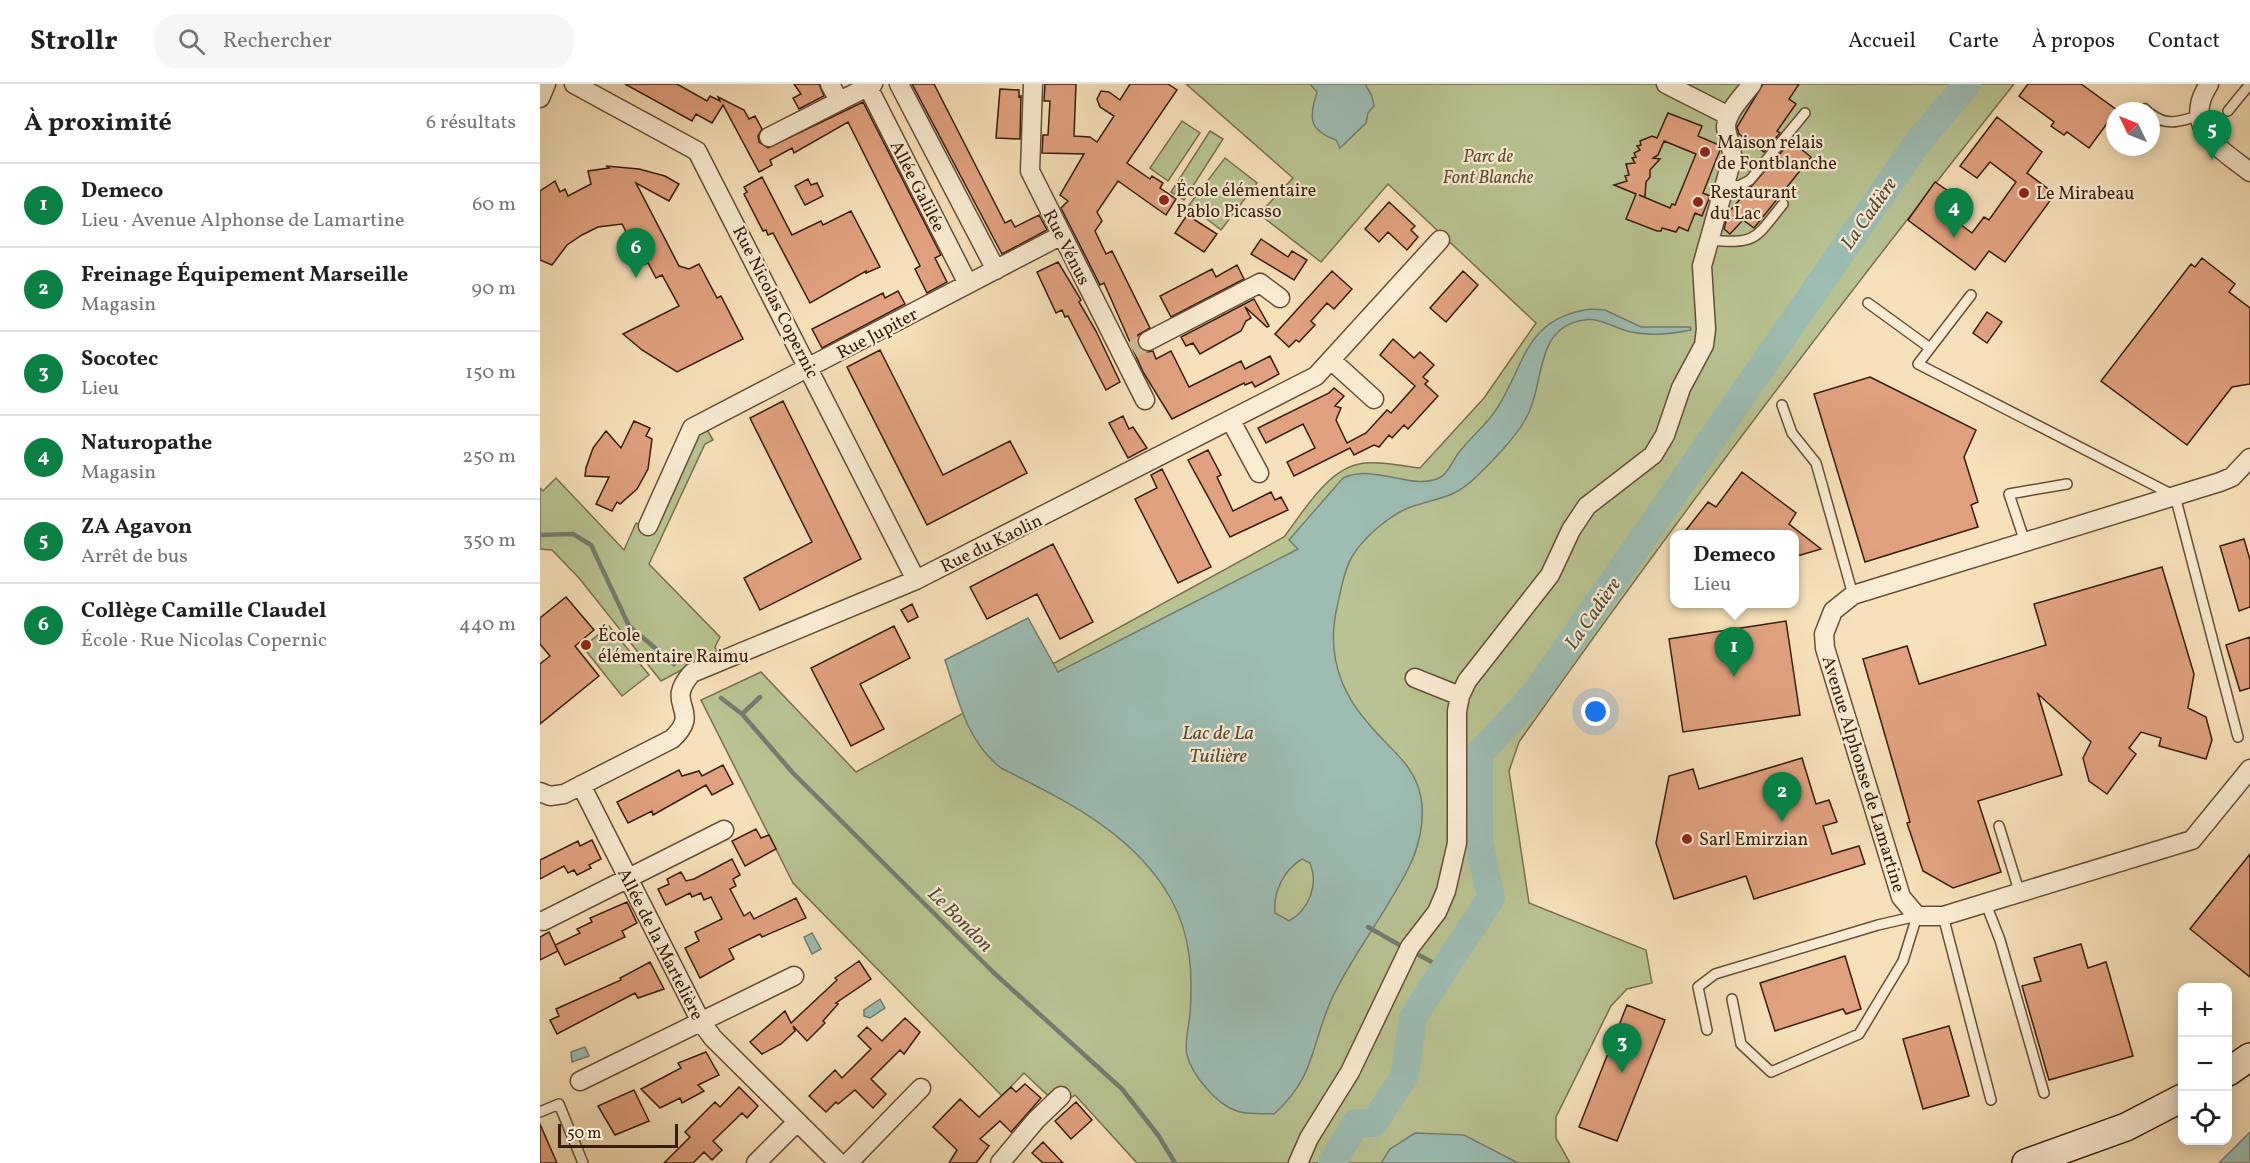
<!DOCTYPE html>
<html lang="fr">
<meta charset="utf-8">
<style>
body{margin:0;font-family:Vollkorn,serif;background:#f6f6f6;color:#202124}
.controls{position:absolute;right:18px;bottom:18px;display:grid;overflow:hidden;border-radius:12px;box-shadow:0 3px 15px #0003}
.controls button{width:54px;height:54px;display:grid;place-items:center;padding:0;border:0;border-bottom:2px solid #e0e0e0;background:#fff;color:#202124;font:30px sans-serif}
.compass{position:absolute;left:1566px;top:18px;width:54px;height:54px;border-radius:50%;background:#fff;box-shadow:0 3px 15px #0003;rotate:313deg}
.scale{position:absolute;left:18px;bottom:15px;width:120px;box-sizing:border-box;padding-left:6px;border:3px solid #371d09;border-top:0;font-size:16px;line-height:21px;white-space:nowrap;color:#371d09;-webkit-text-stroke:4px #faecd2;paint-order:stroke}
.you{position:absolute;left:1056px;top:628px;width:21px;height:21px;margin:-15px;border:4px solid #fff;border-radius:50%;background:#1a73e8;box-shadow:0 0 0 9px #1a73e833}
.badge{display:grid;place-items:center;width:39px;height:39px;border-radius:50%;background:#0b8043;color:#fff;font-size:20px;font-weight:700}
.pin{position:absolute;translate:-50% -50px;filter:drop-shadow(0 2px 3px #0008)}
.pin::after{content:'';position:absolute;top:32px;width:21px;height:18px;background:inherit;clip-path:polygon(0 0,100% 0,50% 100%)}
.popup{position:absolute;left:1130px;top:446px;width:129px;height:78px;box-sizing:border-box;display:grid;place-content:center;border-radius:12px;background:#fff;filter:drop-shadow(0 2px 4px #0005);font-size:20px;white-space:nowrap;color:#757577}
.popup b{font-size:22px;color:#202124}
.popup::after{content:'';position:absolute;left:50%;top:100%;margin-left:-12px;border:12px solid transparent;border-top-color:#fff}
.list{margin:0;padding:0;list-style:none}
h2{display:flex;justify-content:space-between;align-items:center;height:78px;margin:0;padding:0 24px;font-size:26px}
h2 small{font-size:20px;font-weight:400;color:#757577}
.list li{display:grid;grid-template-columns:39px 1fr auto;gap:18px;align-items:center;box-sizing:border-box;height:84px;padding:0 24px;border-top:2px solid #e0e0e0}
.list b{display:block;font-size:22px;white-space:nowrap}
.list p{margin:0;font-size:20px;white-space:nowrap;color:#757577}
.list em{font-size:20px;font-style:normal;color:#757577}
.icon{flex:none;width:33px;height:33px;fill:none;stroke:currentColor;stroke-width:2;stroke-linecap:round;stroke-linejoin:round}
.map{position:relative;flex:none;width:1710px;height:1079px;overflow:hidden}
header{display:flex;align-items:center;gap:36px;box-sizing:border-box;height:84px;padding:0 30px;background:#fff;border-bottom:2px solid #e0e0e0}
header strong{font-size:28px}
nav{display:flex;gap:33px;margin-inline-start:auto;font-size:21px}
.search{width:420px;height:54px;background:#f6f6f6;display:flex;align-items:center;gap:15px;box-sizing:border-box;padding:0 21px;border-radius:24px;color:#757577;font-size:22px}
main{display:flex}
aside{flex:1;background:#fff}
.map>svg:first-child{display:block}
.green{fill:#b9c392;stroke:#78704e;stroke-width:1.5}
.water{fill:#9dbdb3;stroke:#747d6f;stroke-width:1.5;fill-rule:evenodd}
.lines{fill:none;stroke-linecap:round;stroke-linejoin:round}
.stream{stroke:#747d6f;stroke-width:4.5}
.river{stroke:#9dbdb3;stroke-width:28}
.building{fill:#e1a180;stroke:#371d09;stroke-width:1.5;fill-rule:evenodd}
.street-tunnel{stroke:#d1ba97;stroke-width:18;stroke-dasharray:18 9;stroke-linecap:butt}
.lane-casing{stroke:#674e35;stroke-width:12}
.street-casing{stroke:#674e35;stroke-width:21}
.secondary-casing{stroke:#371d09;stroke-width:30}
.lane{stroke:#faecd2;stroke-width:9}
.street{stroke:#faecd2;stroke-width:18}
.secondary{stroke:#faecd2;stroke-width:27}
.poi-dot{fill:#8f2418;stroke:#faecd2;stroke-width:2}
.labels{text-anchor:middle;stroke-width:4.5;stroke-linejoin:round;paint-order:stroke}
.poi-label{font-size:18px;fill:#371d09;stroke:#faecd2;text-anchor:start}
.park-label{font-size:18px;font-style:italic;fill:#5e4f32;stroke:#faecd2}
.street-label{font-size:18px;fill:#371d09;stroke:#faecd2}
.water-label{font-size:20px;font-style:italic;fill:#564d3c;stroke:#faecd2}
</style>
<header>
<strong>Strollr</strong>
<div class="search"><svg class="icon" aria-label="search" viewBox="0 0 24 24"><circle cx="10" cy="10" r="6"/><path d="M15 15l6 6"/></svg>Rechercher</div>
<nav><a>Accueil</a><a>Carte</a><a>À propos</a><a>Contact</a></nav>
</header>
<main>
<aside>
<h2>À proximité<small>6 résultats</small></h2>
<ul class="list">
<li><span class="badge">1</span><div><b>Demeco</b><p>Lieu · Avenue Alphonse de Lamartine</p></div><em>60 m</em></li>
<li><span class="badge">2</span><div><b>Freinage Équipement Marseille</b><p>Magasin</p></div><em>90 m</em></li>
<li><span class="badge">3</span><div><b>Socotec</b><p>Lieu</p></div><em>150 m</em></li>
<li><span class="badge">4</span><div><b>Naturopathe</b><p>Magasin</p></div><em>250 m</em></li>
<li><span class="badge">5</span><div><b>ZA Agavon</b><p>Arrêt de bus</p></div><em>350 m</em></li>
<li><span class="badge">6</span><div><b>Collège Camille Claudel</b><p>École · Rue Nicolas Copernic</p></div><em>440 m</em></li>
</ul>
</aside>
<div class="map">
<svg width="1710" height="1079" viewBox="0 0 1710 1079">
<rect width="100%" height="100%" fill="#f7e1ba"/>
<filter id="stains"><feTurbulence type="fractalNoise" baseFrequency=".00333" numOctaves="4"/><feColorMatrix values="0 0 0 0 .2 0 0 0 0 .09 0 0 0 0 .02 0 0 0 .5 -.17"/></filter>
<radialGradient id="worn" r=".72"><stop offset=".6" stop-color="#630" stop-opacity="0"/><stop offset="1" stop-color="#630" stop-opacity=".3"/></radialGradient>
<!-- green -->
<path class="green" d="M646,0H1474C1303,215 1137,434 979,658L969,687L989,819L1106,866L1112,899L1087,905L1071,922L1016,1033V1054L1030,1079H597L535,1011L519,1022L484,989L462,1012L253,799L161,616L221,588L316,688L744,453C764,427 789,382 825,379C843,377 862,382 880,384L944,314L996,239L848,100L781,178L719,130L753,94Z
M642,37L660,49L628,97L610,84Z
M670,47L683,55L644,116L631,108Z
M685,74L717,99L681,146L649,121Z
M166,344L173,356L165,360L109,480L180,553L175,563L177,567L121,597L39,494L12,466L0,465V404L3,407L16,394L84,466L96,439L114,448L157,349Z
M69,542L109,591L82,612L43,563Z"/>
<!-- water -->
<path class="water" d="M770,0H825L832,12L834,22L828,29L826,39L800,64L796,56C768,46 769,33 777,8Z
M1051,225L1065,226L1101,243H1150L1151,246C1132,250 1111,252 1091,248C1076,245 1060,233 1044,236C993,243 1006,301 985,336C975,354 950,380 935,394C915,413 902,413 877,421C854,427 826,451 813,471C804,486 801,506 797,523C787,567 798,605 828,639C847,663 876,681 881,714C885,736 879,763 869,783C847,827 816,866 794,910C771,957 777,992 734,1030C722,1029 708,1031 697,1027C677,1021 652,991 647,971C644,960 649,942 650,930C653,891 651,851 631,815C594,749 526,717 461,684C427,658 418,615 405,576L488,534L518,588L758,465L749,456L803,394C836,379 874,408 901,393C909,388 914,374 920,367C931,353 946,341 956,326C986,280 984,234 1051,225ZM762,775L770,779C779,800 769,826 749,837L735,829C733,807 744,786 762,775Z
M272,849L281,865L272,870L264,853Z
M340,915L345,924L330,934L324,932V926Z
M45,963L49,972L32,978L31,968Z
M1710,1048V1079H1679Z
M875,1049L924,1051L978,1079H841L850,1065Z"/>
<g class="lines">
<!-- stream -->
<path class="stream" d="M0,451L33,450L51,461L89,542L134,580
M181,614L202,630L253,689L453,888L582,1005L618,1051L635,1079
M202,630L220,613
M828,843L863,863
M877,870L905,885"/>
<!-- river -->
<path class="river" d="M792,1079L816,1039H834L865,991L873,933L951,814L939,757V670L995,610L1378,58L1427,0"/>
</g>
<!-- building -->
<path class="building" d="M85,0H137L167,17L170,12L180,17L178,13L204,26L209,35L215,32L222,45L218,52L219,58L228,64L323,18L401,171L395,174L407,198L387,209L375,185L380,182L308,38L254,69L252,64L230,76L232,81L219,88L183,21L172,39L156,30L152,37Z
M254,0H279L284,12L259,25L253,14L261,10Z
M372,0H394L465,139L471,136L475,143L499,131L507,146L462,170Z
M505,0H536L534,52L550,53L557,58L574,32L560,23L557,15L561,7L569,8L580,16L590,0H628L637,6L587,79L610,95L612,92L623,99L620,104L636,115L626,131L578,97L557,128L562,137L555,147L566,170L572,167L610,244L598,251V263L607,268L613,267L616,275L631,267L649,303L701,277L705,285L730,272L739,290L715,303L712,298L705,301L704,299L632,335L603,288L564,199L560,201L521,124L528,117L520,111L544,70L502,69L503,51H508L510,17H504Z
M1223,0H1259L1249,15L1256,20L1237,47L1240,49L1224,68L1199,50L1197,43Z
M1488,0H1541L1577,26L1549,64L1527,48L1524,51L1511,42L1514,38L1479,12Z
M460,5L479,6V13L481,12L480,55L456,54Z
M1128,29L1162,42L1158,52L1179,61L1180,66L1163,109L1170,112L1162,132L1155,129L1148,147L1139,143L1136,148L1122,144L1121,147H1117L1086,135L1096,110L1074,101L1087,97L1085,92L1089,91L1086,80L1095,79L1092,74L1096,73L1094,69L1100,66L1097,62L1101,61L1100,57L1112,52L1117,54ZM1124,57L1156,70L1135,121L1132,120L1130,124L1099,111L1105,113L1106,98L1110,93V86L1120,75L1113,74L1118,71Z
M1457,33L1502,68L1487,89L1515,110L1465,178L1449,167L1435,186L1368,136L1395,98L1420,115L1408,131L1432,149L1444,133L1449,136L1476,98L1450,78L1437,94L1420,82Z
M1251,57L1271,73L1214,144L1203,136L1190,150L1184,145L1188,129Z
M66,82L99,85L125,92L139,100L129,117L96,99L139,182L149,185L159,180L177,214L181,212L203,255L137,288L102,266L83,250L139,222L122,191L116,194L108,179L103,181L82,140L58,143L42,151L27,161L12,181L0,176V107L15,97L20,108L25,105L28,112L51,100L48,87L69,84Z
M222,93L252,151L281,137L283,141L311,127L340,183L326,189V187L270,219L233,149L228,151L226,146L223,147L204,110L207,108L204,103Z
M268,95L271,101L277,99L283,112L265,121L255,102Z
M849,118L875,142L871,146L878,153L867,166L848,148L839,158L825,145Z
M647,131L677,150L664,168L635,149Z
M721,155L748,173L752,167L767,176L754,196L711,170Z
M1662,174L1695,200L1689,208L1710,224V300L1692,303L1647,361L1561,297L1651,180L1655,183Z
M518,178L541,216L539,218L556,247L580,298L566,306L528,232L525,233L522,226L516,229L497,188Z
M697,181L704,195L631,233L620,212L672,185L676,193Z
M792,187L812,205L794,225L787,219L771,237L775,241L759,258L756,256L749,263L735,250Z
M923,187L938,201L906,238L890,224Z
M358,207L365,220L282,264L272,245L343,209L345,214Z
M714,215L729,242L727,243L705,223L711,234L706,237L701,247L660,270L653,259L646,262L641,253Z
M1447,228L1462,238L1447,259L1433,249Z
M853,255L874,274L880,268L894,281L883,293L888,297L885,300L898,312L868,345L864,341L852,354L849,351L839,363L834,361L814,371L810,364L754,392L747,378L775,364L763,340L726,359L718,344L789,309L794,304L804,312L795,322L801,324L796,336L807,359L826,349L847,326L851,329L875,302L840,271Z
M340,266L403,391L470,357L487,389L387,441L307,283Z
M1330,293L1436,346L1424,373L1438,418L1431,421L1438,443L1325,478L1274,310Z
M243,317L321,475L220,526L204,494L272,458L210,334Z
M583,332L589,345L593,343L607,364L588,374L569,339Z
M94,337L110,344L106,352L112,355L108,385L97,405L80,420L77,418L72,427L56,420L69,393L45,392L46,384L53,364L66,347L81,364Z
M668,366L681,391L677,393L693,427L731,408L735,416L741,413L748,426L690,453L648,376Z
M622,385L671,483L638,499L595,415L617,404L611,391Z
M1202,388L1256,429L1249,440L1281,465L1254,473V450H1143L1168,418L1176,423Z
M1704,455L1710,476V523L1699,527L1680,462Z
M513,460L553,538L520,555L497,510L447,535L430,503Z
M1622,483L1654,590L1648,624L1666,633L1672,656L1666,675L1619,662L1621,654L1601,648L1589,664L1596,670L1567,710L1549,697L1543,674L1551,658L1498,610L1522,691L1438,717L1461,788L1413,804L1383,787L1367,739L1370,738L1323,575L1367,562L1379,600L1506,561L1494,520Z
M26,513L54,546L35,562L59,592L0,640V580L10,572L0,560V534Z
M372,520L378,533L368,538L361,526Z
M1246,537L1260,631L1143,648L1129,555Z
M354,542L370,574L320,600L344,645L311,662L271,584Z
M1710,553V604L1700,607L1686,561Z
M1262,674L1276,720L1289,716L1297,738L1283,742L1292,770L1319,762L1325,780L1214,815L1206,792L1134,815L1116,759L1129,692L1153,685L1159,705Z
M183,681L193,700L172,711L166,701L113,731L112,727L88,739L77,718L139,686L142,692L159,687L162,692Z
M216,745L221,754L229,751L236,765L205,782L192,757Z
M52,756L61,775L49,781L51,784L37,791L34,786L28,789L24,782L0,795V776L38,757L40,762Z
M1710,770V893L1650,845Z
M192,775L200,791L193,795L196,802L190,805L204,832L210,828L214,835L256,814L266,834L222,853L220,850L189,865L194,875L160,894L145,864L159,857L155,848L182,835L171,813L164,816L161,809L152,813L150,809L126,821L118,805L129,800L127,795L141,788L146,797L154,795Z
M87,818L97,839L82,847L85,853L25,881L15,861L40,849L37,845L52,838L50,834Z
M9,848L18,867L0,876V853Z
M1541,860L1548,884L1566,878L1593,972L1509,996L1482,902L1501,897L1494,874Z
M1305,872L1321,925L1306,930L1303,925L1235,947L1220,899Z
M319,877L331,895L296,919L298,920L283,937L285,939L267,957L253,942L255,947L241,960L222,970L210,958L245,927L251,939L297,896L295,894Z
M110,878L124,905L98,914L95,909L17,950L10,936L19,932L16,925L81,896L80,894Z
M1087,921L1125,936L1077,1057L1039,1043Z
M365,934L380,948L364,970L360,966L331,995L346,1010L333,1024L315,1006L298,1020L296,1018L286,1028L269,1012L295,986L302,994L331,965L318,952L327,943L342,957Z
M1409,942L1429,1012L1383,1025L1363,955Z
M166,968L179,991L158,1001L164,1007L142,1019L140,1014L120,1024L101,1005L141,984L138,979Z
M485,1000L501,1014L471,1048L460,1037L440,1055L449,1062L436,1079H409L417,1066L393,1043L420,1015L439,1033L471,1003L476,1008Z
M199,1003L218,1022L207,1034L202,1029L173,1057L182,1066L172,1076L164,1068L153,1079H124L150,1053L145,1048L175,1018L180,1023Z
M94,1006L109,1037L75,1051L58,1022Z
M536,1018L552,1036L531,1055L515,1037Z
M0,1040L17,1079H0Z
M503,1058L523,1079H503L492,1069Z"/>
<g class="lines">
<!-- street-tunnel -->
<path class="street-tunnel" d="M593,266L608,257"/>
<!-- lane casing -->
<g class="lane-casing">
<path id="lane" d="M1602,27L1605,25L1607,27
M1688,27L1710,0
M1611,30C1627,43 1640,37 1658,32
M1185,100L1199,102L1210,96L1265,29
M1169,156C1217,160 1214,156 1243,120
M1431,211L1378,280L1635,412L1698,653
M1328,219L1390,264
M1242,321L1252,349L1276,379L1313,511
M1485,458L1469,410L1527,400
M1459,742L1480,810
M1446,820L1460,856L1504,1009
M1403,832L1451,1016
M1192,915L1201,960L1231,988L1319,950L1363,877L1377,832
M1167,946L1158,903L1175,890L1338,841L1377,832
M0,1028L19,1020L43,1079"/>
</g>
<!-- street casing -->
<g class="street-casing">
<path id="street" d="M34,0L157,67L376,496
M290,0L299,17
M359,0L456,186
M493,0L490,87L605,316
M1126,0L1189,32
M1669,0C1641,43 1679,64 1710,88
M328,3L428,200
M0,14L6,0
M229,53L333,0
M608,257L720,199L740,214
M791,276L834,315
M691,337L719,389
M1710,374L1692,393L1680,398L1313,511L1293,527L1284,550L1285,564L1361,813L1377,832H1403L1652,756L1710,685
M108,442L152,344L520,152
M875,594L920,612
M41,701L161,938L173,954L299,1079
M0,708L10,712L24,710L132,655C164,625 122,622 152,589L376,496L776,292L900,156
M3,837L184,746
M40,997L254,892
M216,1079L257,1038
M308,1079L381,1004
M460,1079L496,1036L521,1012
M758,1079L769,1054L810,988L870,863L897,828L906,807L917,759V627L920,612L927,597L1010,491L1031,446L1047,422L1113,371L1125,351L1141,304L1164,261L1166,245L1162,182L1192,75C1193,62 1186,53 1186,42C1187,27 1204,11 1212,0"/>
</g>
<!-- secondary casing -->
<g class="secondary-casing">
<path id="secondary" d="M1688,988L1710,973
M1486,1079L1586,1043L1642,1014"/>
</g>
<!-- lane -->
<use href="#lane" class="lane"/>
<!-- street -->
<use href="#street" class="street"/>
<!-- secondary -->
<use href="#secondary" class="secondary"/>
</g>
<!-- markers -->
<g class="poi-dot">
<circle cx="1165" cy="68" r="6"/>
<circle cx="1484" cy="109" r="6"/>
<circle cx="624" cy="116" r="6"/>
<circle cx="1158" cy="118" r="6"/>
<circle cx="46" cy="561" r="6"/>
<circle cx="1147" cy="755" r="6"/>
</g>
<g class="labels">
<!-- poi labels -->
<g class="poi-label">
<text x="1177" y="64">Maison relais<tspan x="1177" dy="21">de Fontblanche</tspan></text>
<text x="636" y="112">École élémentaire<tspan x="636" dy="21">Pablo Picasso</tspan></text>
<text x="1170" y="114">Restaurant<tspan x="1170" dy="21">du Lac</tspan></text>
<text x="1496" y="115">Le Mirabeau</text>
<text x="58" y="557">École<tspan x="58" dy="21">élémentaire Raimu</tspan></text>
<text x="1159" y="761">Sarl Emirzian</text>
</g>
<!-- park labels -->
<g class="park-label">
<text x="948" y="78">Parc de<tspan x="948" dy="21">Font Blanche</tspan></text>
</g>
<!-- street labels -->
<g class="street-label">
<text transform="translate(378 102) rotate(63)" y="6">Allée Galilée</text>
<text transform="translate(527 163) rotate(63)" y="6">Rue Vénus</text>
<text transform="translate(236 218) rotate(63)" y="6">Rue Nicolas Copernic</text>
<text transform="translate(337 249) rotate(-28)" y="6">Rue Jupiter</text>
<text transform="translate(451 459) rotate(-26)" y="6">Rue du Kaolin</text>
<text transform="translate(1324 690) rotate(73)" y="6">Avenue Alphonse de Lamartine</text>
<text transform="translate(121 860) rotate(63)" y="6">Allée de la Martelière</text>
</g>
<!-- water labels -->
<g class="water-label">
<text transform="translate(1328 129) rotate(-55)" y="7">La Cadière</text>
<text transform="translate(1052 529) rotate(-55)" y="7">La Cadière</text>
<text x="678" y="655">Lac de La<tspan x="678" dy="23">Tuilière</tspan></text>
<text transform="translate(421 835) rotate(45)" y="7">Le Bondon</text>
</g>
</g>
<rect width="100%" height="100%" filter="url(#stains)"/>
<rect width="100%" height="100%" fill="url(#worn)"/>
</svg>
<div class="controls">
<button>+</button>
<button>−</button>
<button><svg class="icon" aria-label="locate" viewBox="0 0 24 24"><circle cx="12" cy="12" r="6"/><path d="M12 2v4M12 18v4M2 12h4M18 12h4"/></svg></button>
</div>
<svg class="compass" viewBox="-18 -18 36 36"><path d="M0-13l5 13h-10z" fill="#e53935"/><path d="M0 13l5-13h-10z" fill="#757577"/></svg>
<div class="scale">50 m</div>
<div class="you"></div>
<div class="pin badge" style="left:1194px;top:593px">1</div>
<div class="popup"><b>Demeco</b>Lieu</div>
<div class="pin badge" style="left:1242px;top:738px">2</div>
<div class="pin badge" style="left:1082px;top:989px">3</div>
<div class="pin badge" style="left:1414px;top:154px">4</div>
<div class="pin badge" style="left:1672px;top:76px">5</div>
<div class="pin badge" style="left:96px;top:194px">6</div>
</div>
</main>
